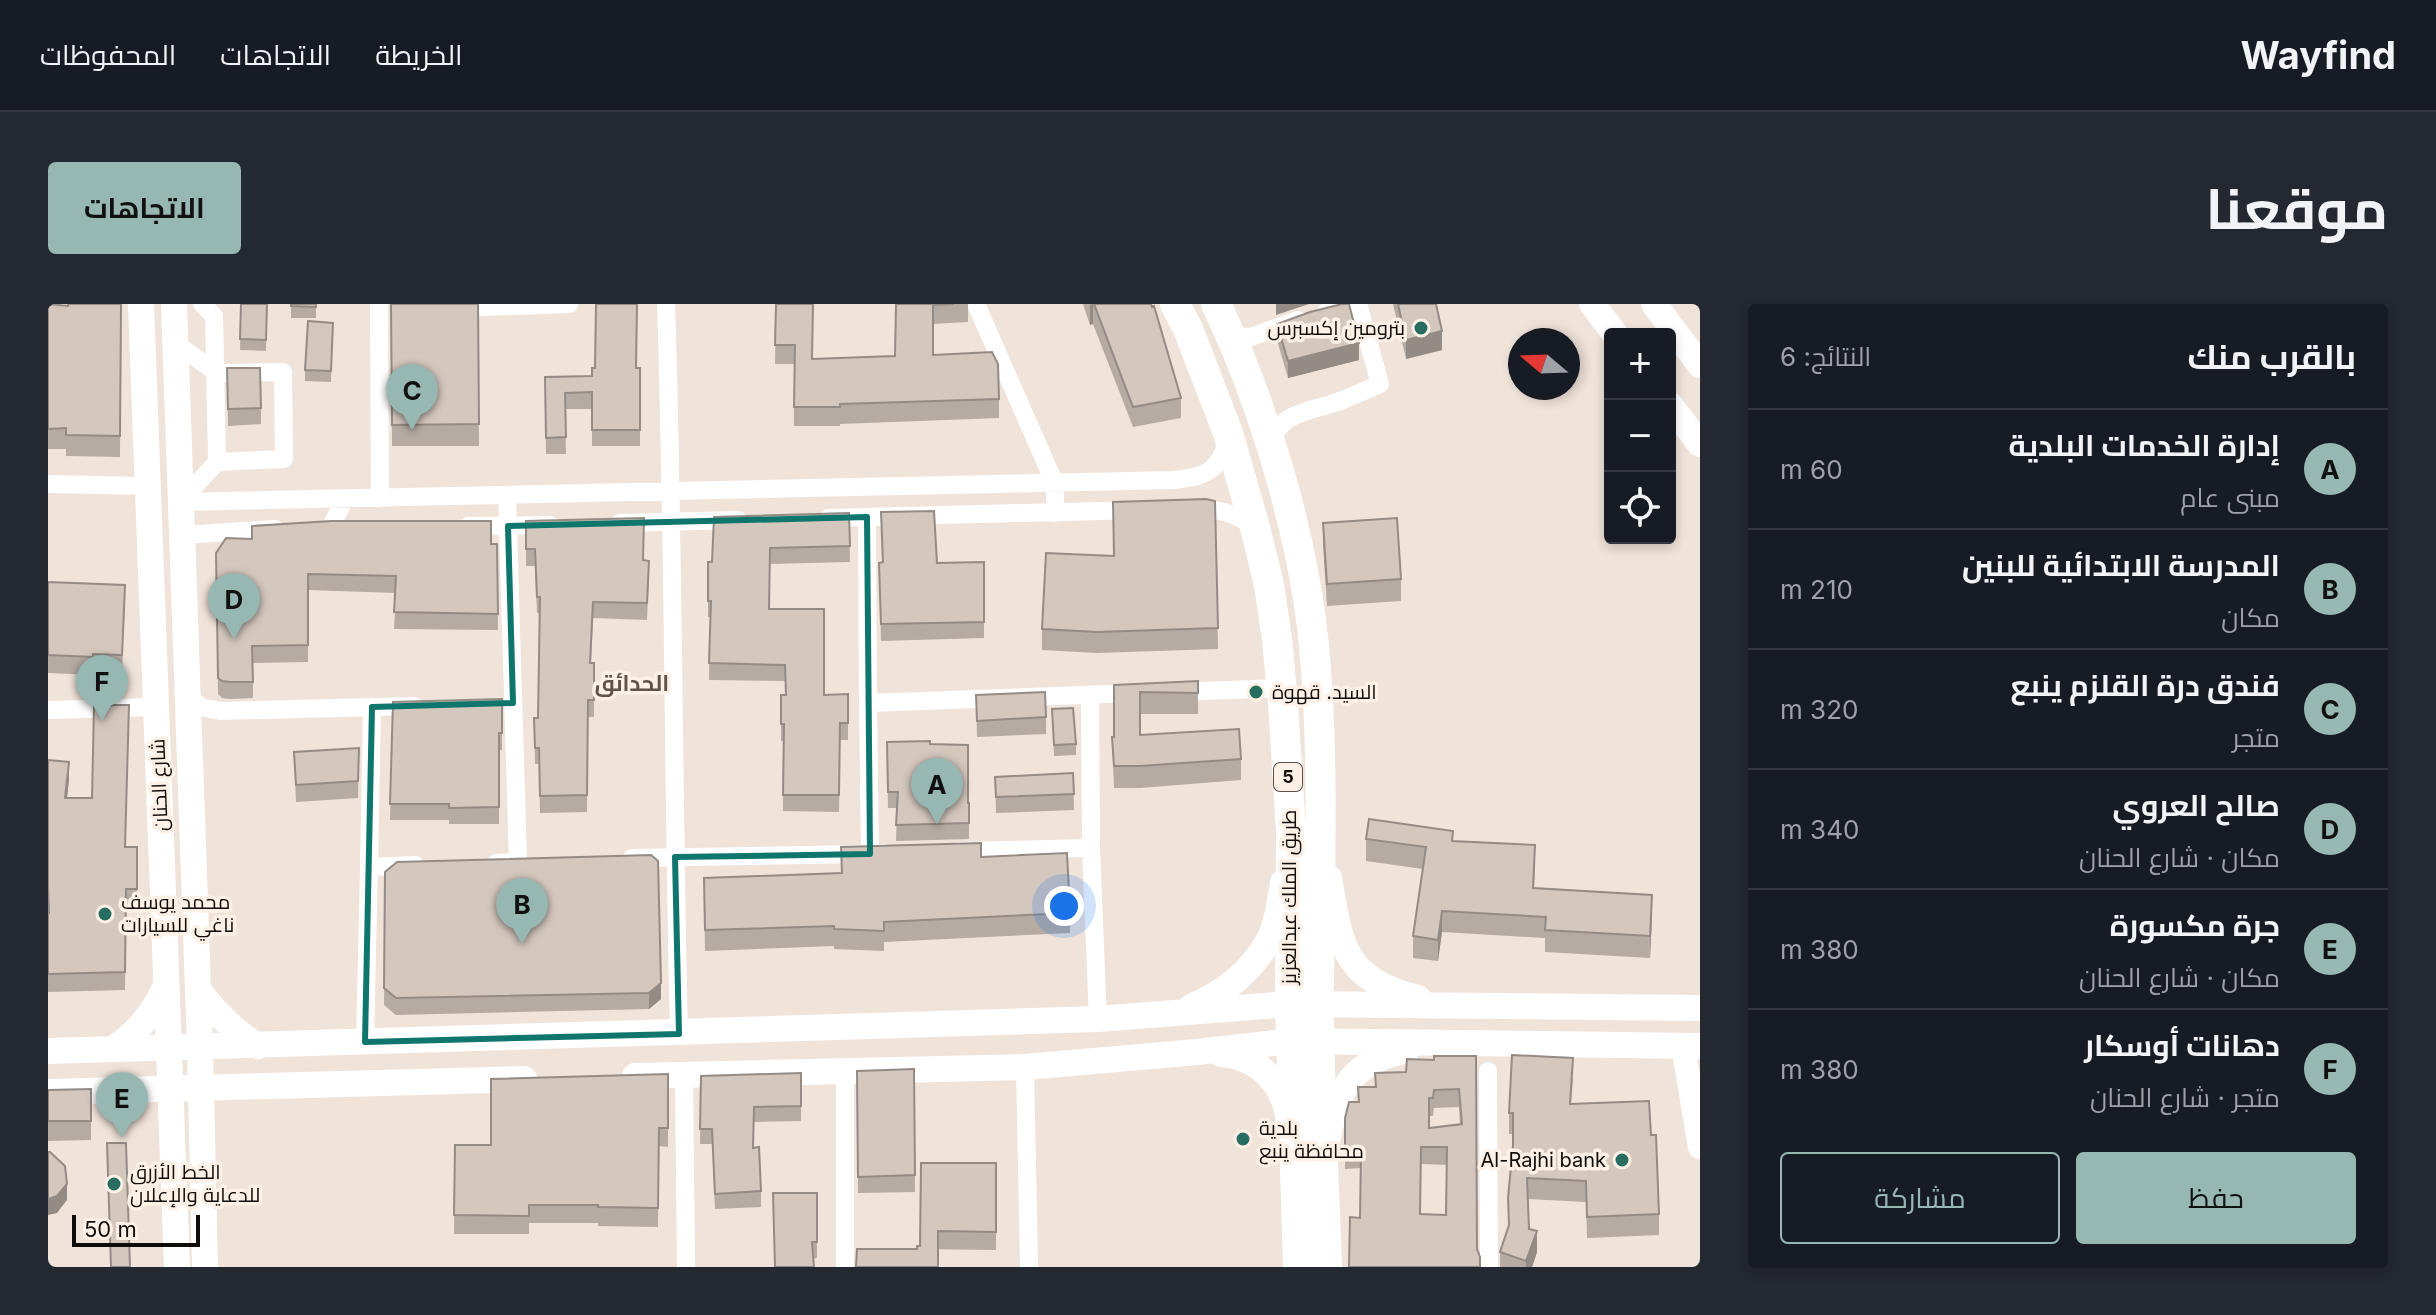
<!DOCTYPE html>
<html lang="ar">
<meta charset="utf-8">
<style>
body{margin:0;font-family:Inter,Cairo,sans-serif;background:#242831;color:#f1f3f6;direction:rtl}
.controls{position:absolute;right:24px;top:24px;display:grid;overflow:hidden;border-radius:8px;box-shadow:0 4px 12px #0003}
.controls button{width:72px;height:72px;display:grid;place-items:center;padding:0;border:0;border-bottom:2px solid #363941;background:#171b24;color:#f1f3f6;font:40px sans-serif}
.compass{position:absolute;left:1460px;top:24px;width:72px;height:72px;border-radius:50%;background:#171b24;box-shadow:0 4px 12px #0003;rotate:289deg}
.scale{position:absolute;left:24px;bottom:20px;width:128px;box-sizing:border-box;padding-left:8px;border:4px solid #100c09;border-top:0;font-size:22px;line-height:28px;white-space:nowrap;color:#100c09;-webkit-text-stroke:6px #fdf0e6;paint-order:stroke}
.you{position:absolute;left:1016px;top:602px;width:28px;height:28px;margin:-20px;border:6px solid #fff;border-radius:50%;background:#1a73e8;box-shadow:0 0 0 12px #1a73e833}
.badge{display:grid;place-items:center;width:52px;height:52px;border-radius:50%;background:#97b7b3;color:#111;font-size:26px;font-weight:700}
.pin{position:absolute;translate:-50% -66px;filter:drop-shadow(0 2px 4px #0008)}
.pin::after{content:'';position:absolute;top:42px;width:28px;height:24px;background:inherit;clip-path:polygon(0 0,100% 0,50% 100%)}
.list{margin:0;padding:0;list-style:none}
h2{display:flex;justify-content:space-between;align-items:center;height:104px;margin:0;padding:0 32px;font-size:34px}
h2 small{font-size:26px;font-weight:400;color:#9ea1a6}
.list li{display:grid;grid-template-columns:52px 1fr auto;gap:24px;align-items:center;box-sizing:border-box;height:120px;padding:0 32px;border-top:2px solid #363941}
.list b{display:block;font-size:30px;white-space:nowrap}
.list p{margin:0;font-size:26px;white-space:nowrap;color:#9ea1a6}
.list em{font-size:26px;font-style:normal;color:#9ea1a6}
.actions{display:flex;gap:16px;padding:24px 32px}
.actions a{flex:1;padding:18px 0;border:2px solid #97b7b3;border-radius:8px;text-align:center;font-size:28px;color:#97b7b3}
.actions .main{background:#97b7b3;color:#111}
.icon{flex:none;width:44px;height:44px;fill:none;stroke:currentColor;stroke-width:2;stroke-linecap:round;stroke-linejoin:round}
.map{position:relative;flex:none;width:1652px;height:963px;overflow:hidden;direction:ltr;border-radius:8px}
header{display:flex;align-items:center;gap:48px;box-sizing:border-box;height:112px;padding:0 40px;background:#171b24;border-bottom:2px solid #363941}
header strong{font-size:38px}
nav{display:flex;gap:44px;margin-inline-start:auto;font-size:28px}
.intro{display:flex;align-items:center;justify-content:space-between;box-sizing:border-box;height:192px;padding:0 48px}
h1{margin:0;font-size:56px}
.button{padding:20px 36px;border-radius:8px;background:#97b7b3;color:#111;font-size:28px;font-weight:700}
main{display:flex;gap:48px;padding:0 48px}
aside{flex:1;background:#171b24;border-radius:8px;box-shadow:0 4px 12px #0003}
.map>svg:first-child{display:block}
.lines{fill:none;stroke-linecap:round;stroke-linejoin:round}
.minor{stroke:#fff;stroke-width:18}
.tertiary{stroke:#fff;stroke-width:24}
.secondary{stroke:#fff;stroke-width:26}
.trunk{stroke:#fff;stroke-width:30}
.wall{fill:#b6aba3;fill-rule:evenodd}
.shaded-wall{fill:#948b85}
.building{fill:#d4c7be;stroke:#948b85;stroke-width:2;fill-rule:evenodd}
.marked{fill:none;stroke:#0f766e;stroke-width:6;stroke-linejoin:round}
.poi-dot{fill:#286d61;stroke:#fdf0e6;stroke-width:3}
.labels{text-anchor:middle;stroke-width:7;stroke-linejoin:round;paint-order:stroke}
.shield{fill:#fdf0e6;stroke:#57504b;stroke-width:2}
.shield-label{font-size:18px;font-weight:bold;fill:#100c09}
.poi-label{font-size:20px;fill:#100c09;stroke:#fdf0e6;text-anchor:start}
.street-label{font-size:20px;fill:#100c09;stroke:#fdf0e6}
.neighbourhood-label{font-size:22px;font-weight:bold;fill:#5e534b;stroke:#fdf0e6}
</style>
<header>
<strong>Wayfind</strong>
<nav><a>الخريطة</a><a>الاتجاهات</a><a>المحفوظات</a></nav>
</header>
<div class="intro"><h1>موقعنا</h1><a class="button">الاتجاهات</a></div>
<main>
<aside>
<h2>بالقرب منك<small>النتائج: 6</small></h2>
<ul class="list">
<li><span class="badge">A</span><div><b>إدارة الخدمات البلدية</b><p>مبنى عام</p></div><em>60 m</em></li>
<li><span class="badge">B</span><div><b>المدرسة الابتدائية للبنين</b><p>مكان</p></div><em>210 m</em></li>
<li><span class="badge">C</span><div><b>فندق درة القلزم ينبع</b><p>متجر</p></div><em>320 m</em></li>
<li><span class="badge">D</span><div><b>صالح العروي</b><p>مكان · شارع الحنان</p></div><em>340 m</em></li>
<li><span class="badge">E</span><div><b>جرة مكسورة</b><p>مكان · شارع الحنان</p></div><em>380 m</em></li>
<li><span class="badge">F</span><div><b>دهانات أوسكار</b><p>متجر · شارع الحنان</p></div><em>380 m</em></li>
</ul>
<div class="actions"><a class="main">حفظ</a><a>مشاركة</a></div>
</aside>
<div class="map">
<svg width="1652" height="963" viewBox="0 0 1652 963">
<rect width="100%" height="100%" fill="#f0e3d9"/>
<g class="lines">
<!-- minor -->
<path class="minor" d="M331,0L332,194
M618,0C626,243 625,486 631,730
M928,0L1007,180V209
M408,4L521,0
M1182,29L1200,34L1250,16
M127,39L169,69L235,68L236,155L169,158
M1224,141C1228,110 1258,108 1283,100C1300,95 1316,87 1332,80L1310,0L1278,8
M0,180L100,182
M132,198L1125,176C1154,174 1174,167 1179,135
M132,198L169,158L166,12L154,0
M1144,205C1167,205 1188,207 1205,224
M819,213L820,399L1087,389
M780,214L1090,206
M572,219L690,216
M283,222L297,195
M420,222L502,221
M134,231L227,225
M1129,388L1234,384
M139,391L153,403L172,407L366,402
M1042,391L1043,544L1050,715
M820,399L822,550L836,549
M0,406L108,403
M910,547L1043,544
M584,554L815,550
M448,559L470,558L459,191
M321,563L324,403
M317,738L321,563L367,561
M977,763L981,963
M1440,767L1441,963
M636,771L638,963
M797,963V767"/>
<!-- tertiary -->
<path class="tertiary" d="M1635,742L1652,843"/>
<!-- secondary -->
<path class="secondary" d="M93,0L129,963
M126,0L152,743L157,963
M1544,0L1567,30
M1606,0L1652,61
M1622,101L1652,140
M1281,574C1293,643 1295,675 1370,694
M150,685C166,708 186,727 210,742
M1143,703C1174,690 1202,669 1219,639C1229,623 1232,597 1235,578
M65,745C89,729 107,708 118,681
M0,747L1050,715L1242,700L1652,704
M1173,750C1211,753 1236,779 1241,817
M587,772L977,763L1149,748L1243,737L1652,742
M0,788L476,775
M1280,833C1290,783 1306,757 1359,746"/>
<!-- trunk -->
<path class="trunk" d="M1127,0L1140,25L1180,129L1208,227L1221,281L1229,335L1235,399L1243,527L1242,700L1250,963
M1168,0C1216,100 1255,231 1266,341C1277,459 1271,579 1271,697C1271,786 1276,875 1279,963"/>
</g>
<!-- wall -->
<path class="wall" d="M0,0L20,2L73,0L72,153L18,152V145H0Z
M193,0H219L218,47L192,46Z
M243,0H268V14H243Z
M343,0H430L431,142H344Z
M728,0L764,55L847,52L848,0H920V18L885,20V51L951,95V114L792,120V122H746V60H727Z
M1035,0H1103L1133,94V114L1085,123L1045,20L1042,21Z
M1345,0H1388L1394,46L1358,55Z
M285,19L283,78L257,77V66Z
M1229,20L1311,56L1240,74L1229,36Z
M179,64L213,104V120L180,122Z
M588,64H592V142H544V105H517L518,150H498L497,73L544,72Z
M1167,197L1170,345L1049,349L994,346V325L1066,252Z
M833,208L889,259L936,258V334L833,337L831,259H834Z
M801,209L802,258L722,260L721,305L776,391L800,390V436H792L791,508L735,507V437H733V391H737V377L661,376L662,313H660V258H664Z
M478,217L596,256L601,273L599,316L545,314L543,359H546V413H540L539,508L492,509L491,460H487L486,414H490L492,309H489L487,262H478Z
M1275,219L1353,275V297L1279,302L1275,241Z
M449,240L450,326L346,325L348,289L260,286V358L205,359V394L183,395L174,394L170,390L168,249Z
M0,278L77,299L74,369L45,368V371L0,369Z
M1150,377V410H1092V431L1193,455V476L1092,484H1066L1064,433H1066V381Z
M928,391L998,413V430L929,433Z
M454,395V446H451V520H401V516H342L345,398Z
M1004,405L1028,440V451L1006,452Z
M839,438L882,440L920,499H921V535L848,537L849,504H840Z
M311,444L310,494L248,498L246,448Z
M0,456L21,475L19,494L78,543H89V602H78L77,686L0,688Z
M1025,469L1026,506L948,509L947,473Z
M1318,535L1405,537L1487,563L1486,584L1604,613L1602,654L1497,648V634L1394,628L1390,657L1365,654V632L1375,565L1318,557Z
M933,553L1022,609V629L836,638V647L786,645V642L657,647L656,574L793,569Z
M610,557L613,695L601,705L348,711L336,701L337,568Z
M1428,752L1429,945L1432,963H1301L1312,914L1313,864L1297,865V814L1327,783L1358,768L1386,756ZM1411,803L1412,821L1381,824V812H1385L1386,804ZM1373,860L1399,861L1398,911L1372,910Z
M866,765L867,888L810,889L809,767Z
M753,769V817L706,818L705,844L713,887V903L667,905L664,840H652L653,772Z
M620,770V843L611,842L610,923L550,922V919H481V930H406L407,841H443Z
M1525,774L1523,800L1603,831L1611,910V931L1539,934L1538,898L1480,895L1481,925L1489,948L1484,963H1452V948L1460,923V894L1465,841V830H1461V809Z
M43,785V836L0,837V786Z
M948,859V946L869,945L872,942Z
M769,889V954L727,963Z"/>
<!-- shaded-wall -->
<path class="shaded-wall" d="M1045,0V20L1042,21V1Z
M1228,0H1261L1228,11Z
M1394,27V46L1358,55V36Z
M1311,39V56L1240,74V57Z
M21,458V475L17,512V494Z
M1604,591V613L1602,654V632Z
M1394,607V628L1390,657V636Z
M613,679V695L601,705V689Z
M19,880V896L9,909L0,911V895Z
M1489,927V948L1484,963H1478V957Z"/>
<!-- building -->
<path class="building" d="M0,0L20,2V0H73L72,132L18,131V124L0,125Z
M193,0H219L218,36L192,35Z
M243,0H268V3L243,2Z
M343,0H430L431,120L344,121Z
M548,0H589L588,64H592V126H544V88L517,89L518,133L498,134L497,73L544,72V64H547Z
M728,0H765L764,55L847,52L848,0H906L885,1V51L944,48L950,60L951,95L792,100V103H746L747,41H727Z
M1046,0H1103L1104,3L1106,2L1133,94L1085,103Z
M1294,0H1301L1311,39L1240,57L1229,20L1262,8Z
M1350,0H1388L1394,27L1358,36Z
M260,17L285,19L283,67L257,66Z
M179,64H212L213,104L180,105Z
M1158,195L1167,197L1170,324L1049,328L994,325L998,249L1066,252L1065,198Z
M886,207L889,259L936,258V318L833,320L831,259L835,258L833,208Z
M801,209L802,242L722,244L721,305H776V391L800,390V419H792L791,491H735L736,420H733V391H738L737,361L661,359L663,297H660V258H664L666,213Z
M596,214L595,256L601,257L599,299L545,298L542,359H546V396H540L539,491L492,492L491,444H487L486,414H490L492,293H489L487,245H478V217Z
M1349,214L1353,275L1279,280L1275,219Z
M283,217H443V240H449L450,310L346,308L348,272L260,270V341L204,342L205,378H183L174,377L170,374L168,249L178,234L204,235V222Z
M0,278L77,281L74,351L45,350V353L0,351Z
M1150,377V389L1092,388V431L1191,425L1193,455L1092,462H1066L1064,433H1066V381Z
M997,388L998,413L929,417L928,391Z
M454,395V429H451V503L401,504V500H342L345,398Z
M46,401H81L77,543H89V585H78L77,668L0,670V609H1L0,583V456L21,458L17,494H44Z
M1025,404L1028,440L1006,441L1004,405Z
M882,437V440L920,441V499H921V519L848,521L850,488H840L839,438Z
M311,444L310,477L248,481L246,448Z
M1025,469L1026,490L948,493L947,473Z
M1321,515L1405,527L1404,537L1487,541L1485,584L1604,591L1602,632L1497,626L1498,613L1394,607L1390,636L1365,632L1378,543L1318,535Z
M933,539V553L1019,549L1022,609L836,618V627L786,625V622L657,626L656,574L794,569L793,543Z
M603,551L610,557L613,679L601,689L348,694L336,684L337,568L349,558Z
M1464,751L1525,754L1522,800L1601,797L1603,831H1608L1611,910L1539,913L1538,877L1479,874L1481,925L1489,927L1478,957L1452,948L1461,921L1460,894L1465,841V809H1461Z
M1386,752H1428L1429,945L1432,953V963H1301L1302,913L1312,914L1313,847H1297V814L1301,798H1311L1310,783H1328L1327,769L1358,768L1359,755L1386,756ZM1411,785L1414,820L1381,824V794H1385L1386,786ZM1373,843H1399L1398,911L1372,910Z
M866,765L867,871L810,873L809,767Z
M753,769V802L706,803L705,844L711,843L713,887L667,890L664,825H652L653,772Z
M620,770V824H611L610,904L550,903V901H481V912L406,911L407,841H443V775Z
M43,785V817H0V786Z
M59,839H78L82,963H63Z
M0,848H2L17,862L19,880L9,892L0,895Z
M873,859H948V928L890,927V963H808L809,945H869V942H872Z
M725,889H769V938H764L766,963H727Z"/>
<!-- marked area -->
<path class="marked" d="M819,213L822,550L627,553L631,730L317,738L324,403L465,399L460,222Z"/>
<!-- markers -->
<g class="poi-dot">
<circle cx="1373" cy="24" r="8"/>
<circle cx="1208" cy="388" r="8"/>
<circle cx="57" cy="610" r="8"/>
<circle cx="1195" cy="835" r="8"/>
<circle cx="1574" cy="856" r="8"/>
<circle cx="66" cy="880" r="8"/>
</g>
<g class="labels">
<!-- shield labels -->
<rect class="shield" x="1226" y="459" width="28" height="28" rx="6"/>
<g class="shield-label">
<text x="1240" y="479">5</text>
</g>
<!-- poi labels -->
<g class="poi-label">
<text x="1357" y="31" text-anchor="end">بترومين إكسبرس</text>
<text x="1224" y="395">السيد. قهوة</text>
<text x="73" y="605">محمد يوسف<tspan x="73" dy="23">ناغي للسيارات</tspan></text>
<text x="1211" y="831">بلدية<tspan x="1211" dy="23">محافظة ينبع</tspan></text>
<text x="1558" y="863" text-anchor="end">Al-Rajhi bank</text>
<text x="82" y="875">الخط الأزرق<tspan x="82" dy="23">للدعاية والإعلان</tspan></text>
</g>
<!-- street labels -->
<g class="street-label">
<text transform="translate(111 481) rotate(-92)" y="7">شارع الحنان</text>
<text transform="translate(1241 593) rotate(-90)" y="7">طريق الملك عبدالعزيز</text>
</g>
<!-- neighbourhood labels -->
<g class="neighbourhood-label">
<text x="584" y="387">الحدائق</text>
</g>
</g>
</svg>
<div class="controls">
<button>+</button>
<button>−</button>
<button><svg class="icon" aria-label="locate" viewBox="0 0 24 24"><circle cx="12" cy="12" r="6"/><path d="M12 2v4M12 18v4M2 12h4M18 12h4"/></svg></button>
</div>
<svg class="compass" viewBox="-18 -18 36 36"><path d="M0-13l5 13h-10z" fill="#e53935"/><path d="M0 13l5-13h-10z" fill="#9ea1a6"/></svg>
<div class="scale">50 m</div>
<div class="you"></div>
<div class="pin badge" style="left:889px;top:520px">A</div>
<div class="pin badge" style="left:474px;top:640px">B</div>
<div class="pin badge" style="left:364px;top:126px">C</div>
<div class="pin badge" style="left:186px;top:335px">D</div>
<div class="pin badge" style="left:74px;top:834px">E</div>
<div class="pin badge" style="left:54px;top:417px">F</div>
</div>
</main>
